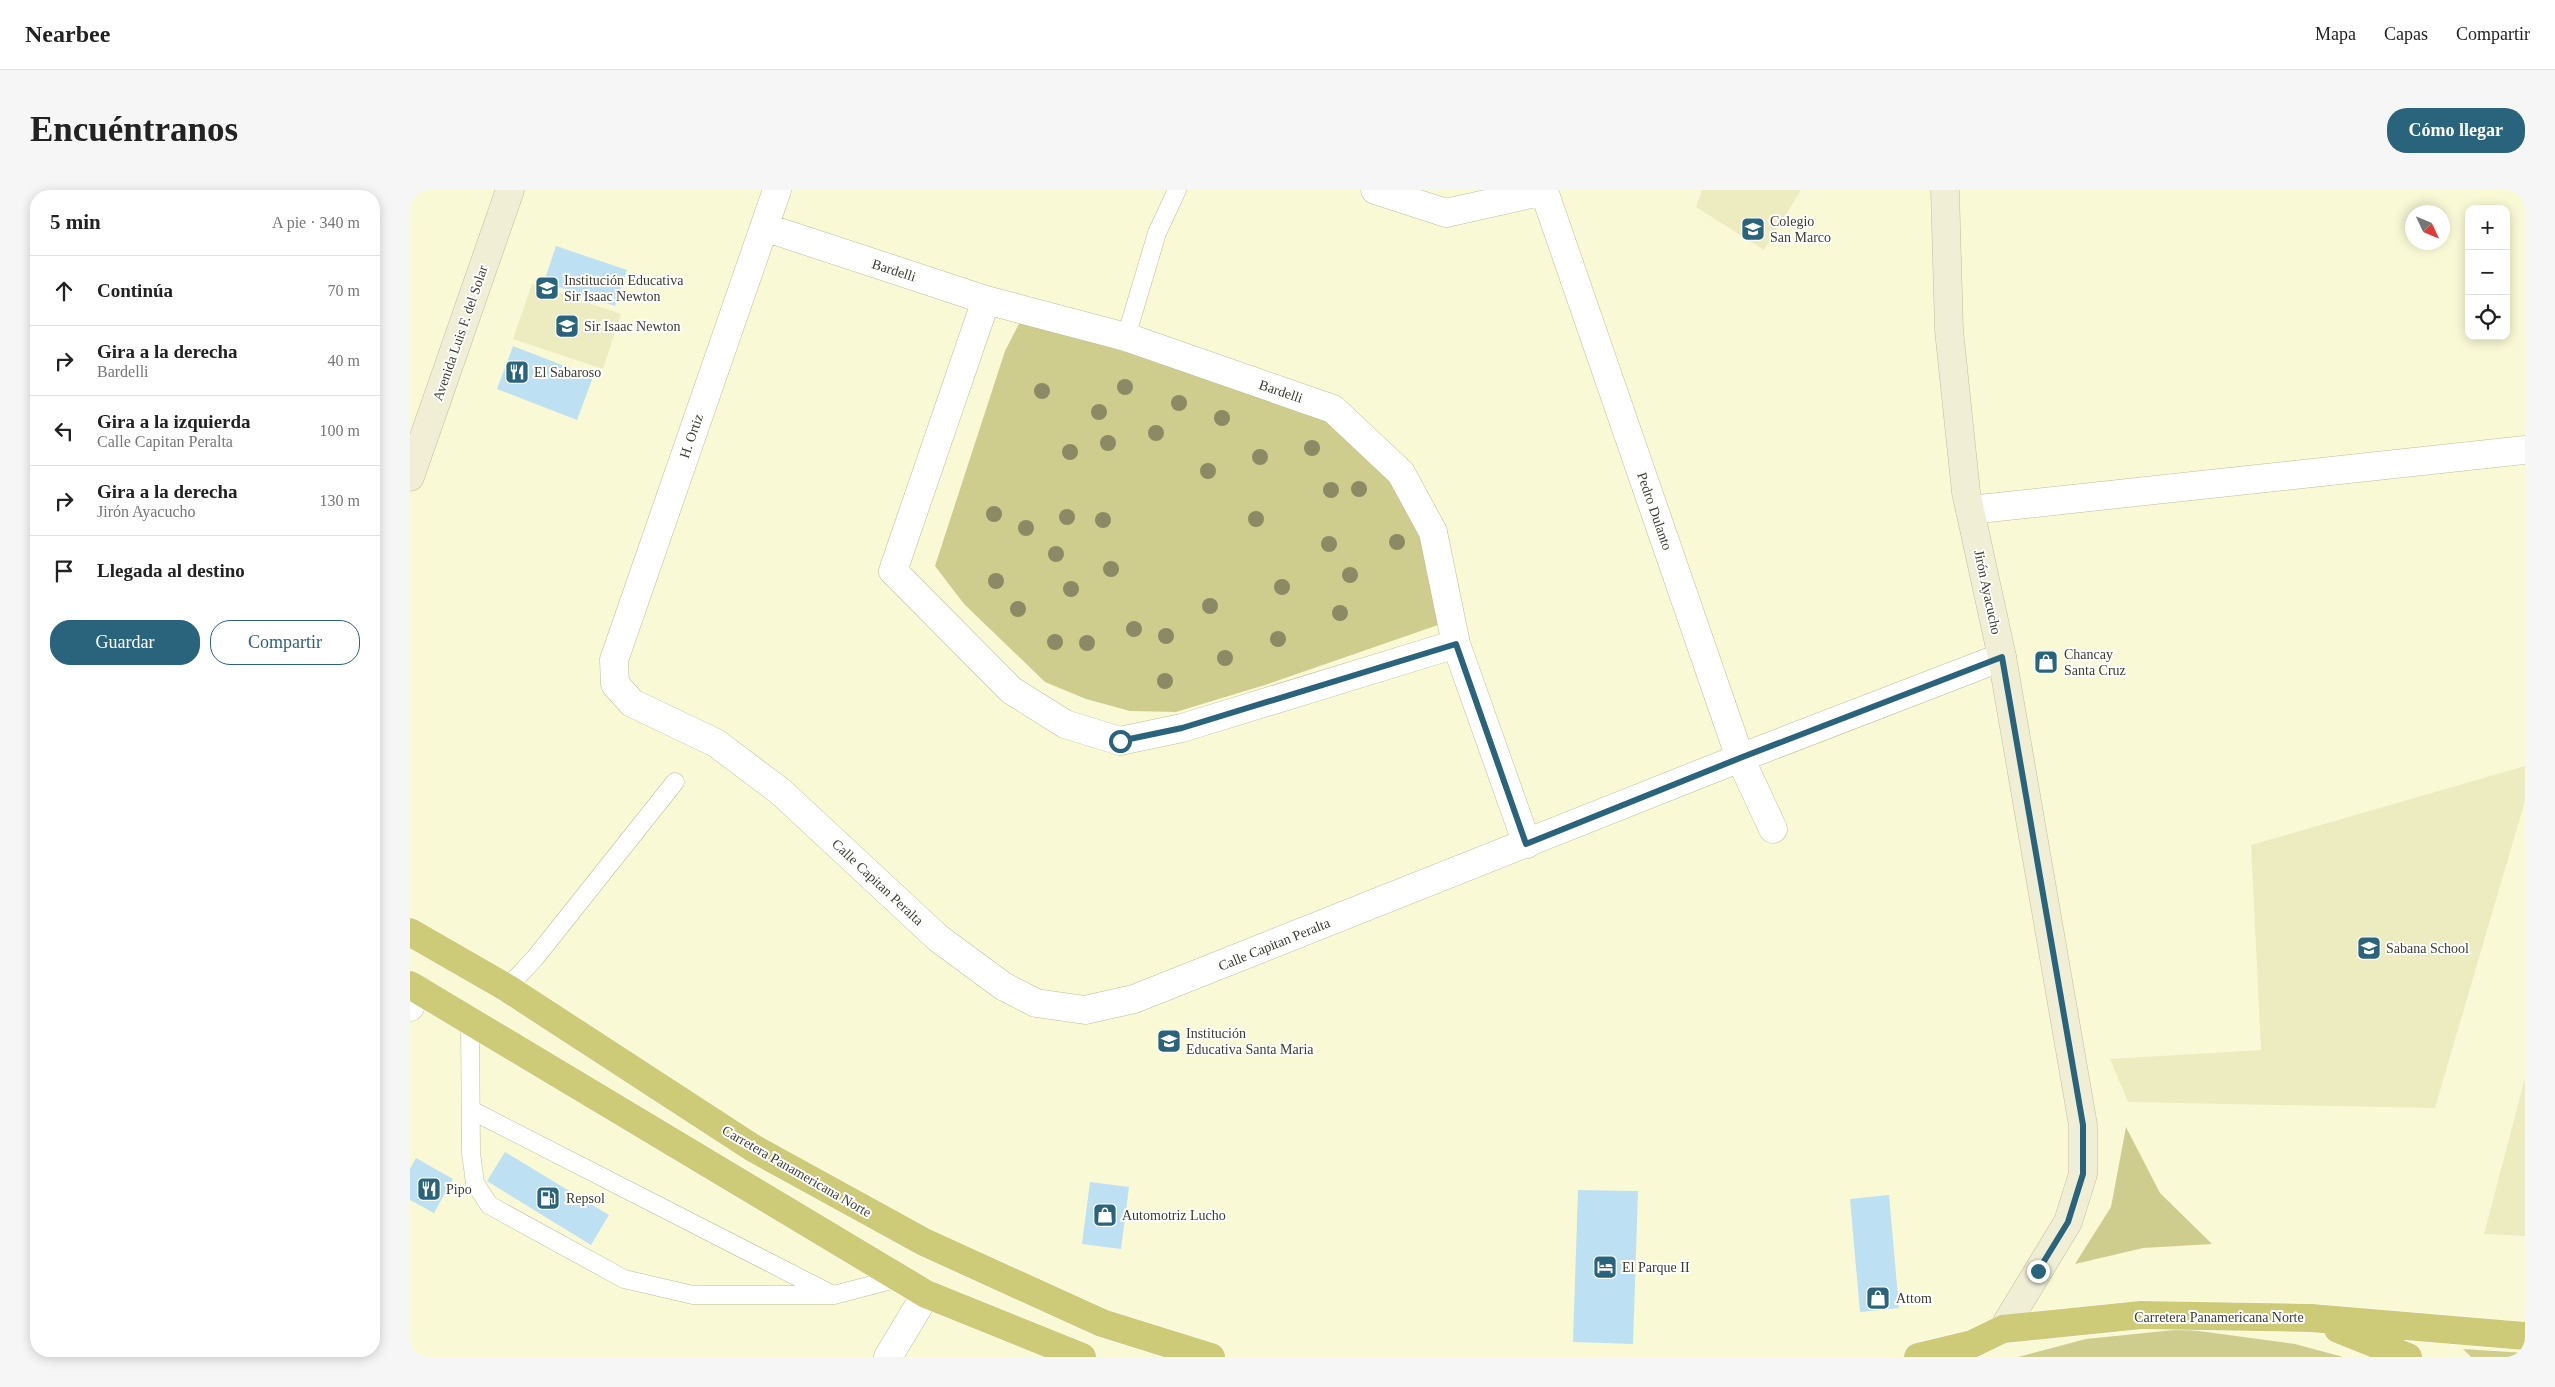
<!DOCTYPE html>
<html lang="es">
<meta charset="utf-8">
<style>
body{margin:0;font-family:"Times New Roman",serif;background:#f6f6f6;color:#222}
.controls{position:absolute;right:15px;top:15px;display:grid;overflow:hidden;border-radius:10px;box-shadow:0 2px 12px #0003}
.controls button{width:45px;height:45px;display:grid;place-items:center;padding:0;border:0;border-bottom:1px solid #e0e0e0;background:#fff;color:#222;font:25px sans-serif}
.compass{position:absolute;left:1995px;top:15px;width:45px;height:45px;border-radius:50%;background:#fff;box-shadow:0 2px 12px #0003;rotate:134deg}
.stop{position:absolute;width:15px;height:15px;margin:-11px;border:4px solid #29637c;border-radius:50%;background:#fff}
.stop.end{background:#29637c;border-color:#fff;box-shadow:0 1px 5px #0008}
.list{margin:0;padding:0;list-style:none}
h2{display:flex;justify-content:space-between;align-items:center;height:65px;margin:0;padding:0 20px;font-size:21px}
h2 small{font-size:16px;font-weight:400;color:#767676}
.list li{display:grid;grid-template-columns:32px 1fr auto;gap:15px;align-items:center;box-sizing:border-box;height:70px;padding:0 20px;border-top:1px solid #e0e0e0}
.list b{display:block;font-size:19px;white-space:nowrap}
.list p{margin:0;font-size:16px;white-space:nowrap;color:#767676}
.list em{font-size:16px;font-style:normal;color:#767676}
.actions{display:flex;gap:10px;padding:15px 20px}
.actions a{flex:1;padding:11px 0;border:1px solid #29637c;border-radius:20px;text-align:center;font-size:18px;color:#29637c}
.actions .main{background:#29637c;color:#fff}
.icon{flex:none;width:28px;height:28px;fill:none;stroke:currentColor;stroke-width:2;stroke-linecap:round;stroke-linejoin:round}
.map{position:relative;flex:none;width:2115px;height:1167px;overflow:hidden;border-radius:20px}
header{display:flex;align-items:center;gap:30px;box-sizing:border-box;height:70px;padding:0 25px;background:#fff;border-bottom:1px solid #e0e0e0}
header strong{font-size:24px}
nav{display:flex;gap:28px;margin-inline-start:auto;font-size:18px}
.intro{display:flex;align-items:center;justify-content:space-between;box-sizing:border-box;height:120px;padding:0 30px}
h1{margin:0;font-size:35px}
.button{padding:12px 22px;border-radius:20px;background:#29637c;color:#fff;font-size:18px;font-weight:700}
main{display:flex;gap:30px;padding:0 30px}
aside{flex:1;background:#fff;border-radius:20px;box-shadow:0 2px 12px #0003}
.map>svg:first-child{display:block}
.built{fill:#edecc1}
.green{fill:#cfcd8d}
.building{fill:#bde1f3}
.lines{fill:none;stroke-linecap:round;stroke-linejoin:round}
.lane-casing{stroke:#bebe9c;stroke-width:19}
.street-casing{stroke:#bebe9c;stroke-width:29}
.secondary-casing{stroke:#bebe9c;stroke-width:29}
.highway-casing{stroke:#fff;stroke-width:29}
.lane{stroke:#fff;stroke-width:18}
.street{stroke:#fff;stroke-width:28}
.secondary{stroke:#f0efd6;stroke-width:28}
.highway{stroke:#cecb78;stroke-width:28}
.tree{fill:#8b8a64}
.route{stroke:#29637c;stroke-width:6}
.labels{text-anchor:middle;stroke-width:4;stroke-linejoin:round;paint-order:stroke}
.poi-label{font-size:14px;fill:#3c3c2e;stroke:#fff;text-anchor:start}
.street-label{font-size:14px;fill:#3c3c2e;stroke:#fff}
</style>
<header>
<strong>Nearbee</strong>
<nav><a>Mapa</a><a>Capas</a><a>Compartir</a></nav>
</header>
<div class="intro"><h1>Encuéntranos</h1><a class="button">Cómo llegar</a></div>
<main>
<aside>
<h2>5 min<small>A pie · 340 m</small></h2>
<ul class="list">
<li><svg class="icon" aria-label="ahead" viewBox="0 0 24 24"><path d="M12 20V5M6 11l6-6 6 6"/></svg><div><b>Continúa</b></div><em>70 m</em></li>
<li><svg class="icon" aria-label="right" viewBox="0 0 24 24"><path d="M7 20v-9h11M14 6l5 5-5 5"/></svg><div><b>Gira a la derecha</b><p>Bardelli</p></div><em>40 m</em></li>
<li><svg class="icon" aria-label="left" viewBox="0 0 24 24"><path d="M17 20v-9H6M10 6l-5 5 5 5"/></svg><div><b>Gira a la izquierda</b><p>Calle Capitan Peralta</p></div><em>100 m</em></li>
<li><svg class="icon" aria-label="right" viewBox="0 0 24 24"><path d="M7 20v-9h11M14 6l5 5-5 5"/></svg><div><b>Gira a la derecha</b><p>Jirón Ayacucho</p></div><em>130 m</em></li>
<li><svg class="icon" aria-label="arrive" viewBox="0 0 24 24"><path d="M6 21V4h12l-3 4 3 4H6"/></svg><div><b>Llegada al destino</b></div></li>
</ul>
<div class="actions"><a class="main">Guardar</a><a>Compartir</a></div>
</aside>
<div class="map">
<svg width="2115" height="1167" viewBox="0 0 2115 1167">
<rect width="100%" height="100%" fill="#f9f9d6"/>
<!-- built -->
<path class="built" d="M1292,0H1391L1354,60L1286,17Z
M122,94L211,124L193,179L103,149Z
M2115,576V611L2025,918L1718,912L1700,869L1851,860L1841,655Z
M2115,888V1046L2074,1044Z"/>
<!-- green -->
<path class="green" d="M611,130L843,201L913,227L970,272L1001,313L1016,360L1028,435L858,494L766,522L720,521L676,509L635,492L554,414L525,376L595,161Z
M1716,937L1750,1003L1802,1054L1733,1058L1665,1074L1701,1017Z
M1774,1139L1885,1154L1933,1167H1608L1676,1149Z
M2053,1159L2115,1163V1167H2061Z"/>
<!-- building -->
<path class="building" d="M146,56L217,80L205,116L134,92Z
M103,156L183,187L167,230L87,199Z
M95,962L199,1025L181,1055L77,991Z
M6,968L43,989L24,1023L0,1010V979Z
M680,992L719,997L711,1059L672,1054Z
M1168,1000L1228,1001L1223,1154L1163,1152Z
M1479,1005L1489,1118L1450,1122L1440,1009Z"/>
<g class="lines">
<!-- lane casing -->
<g class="lane-casing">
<path id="lane" d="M716,147L747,43L767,0
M97,798L125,768L265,592
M60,831L61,963L65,993L79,1015L214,1089L283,1105H424L489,1088
M61,920L421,1104"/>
</g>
<!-- street casing -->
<g class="street-casing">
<path id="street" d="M367,0L204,470L205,494L222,513L306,553L371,602L528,748L593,796L626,813L675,820L724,809L1330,568L1592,467
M965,0L1036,23L1134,1L1330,568L1363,639
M354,37L576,110L716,147L923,219L991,283L1023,342L1046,454L1117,654
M576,110L483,381L601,500L655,534L710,551L772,538L1046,454
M1560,320L2115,260
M0,817L9,800
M478,1167L516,1104"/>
</g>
<!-- secondary casing -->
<g class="secondary-casing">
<path id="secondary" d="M1535,0L1539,140L1556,302L1592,467L1673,935V984L1658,1032L1593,1139
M0,287L100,0"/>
</g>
<!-- highway casing -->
<g class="highway-casing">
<path id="highway" d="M0,742L97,798L343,958L514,1052L692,1133L801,1167
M0,795L516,1104L672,1167
M1928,1139L1998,1167
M1508,1167L1562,1154L1593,1139L1731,1125L1901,1128L2115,1146"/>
</g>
<!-- lane -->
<use href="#lane" class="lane"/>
<!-- street -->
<use href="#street" class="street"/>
<!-- secondary -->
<use href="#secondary" class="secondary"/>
<!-- highway -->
<use href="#highway" class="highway"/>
</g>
<!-- trees -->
<g class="tree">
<circle cx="715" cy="197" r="8"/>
<circle cx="632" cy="201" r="8"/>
<circle cx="769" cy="213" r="8"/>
<circle cx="689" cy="222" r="8"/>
<circle cx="812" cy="228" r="8"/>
<circle cx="746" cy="243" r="8"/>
<circle cx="698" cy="253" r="8"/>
<circle cx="902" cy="258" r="8"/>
<circle cx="660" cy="262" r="8"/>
<circle cx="850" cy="267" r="8"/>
<circle cx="798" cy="281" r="8"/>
<circle cx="949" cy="299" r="8"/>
<circle cx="921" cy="300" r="8"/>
<circle cx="584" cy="324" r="8"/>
<circle cx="657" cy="327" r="8"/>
<circle cx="846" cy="329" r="8"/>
<circle cx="693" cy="330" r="8"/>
<circle cx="616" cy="338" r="8"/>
<circle cx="987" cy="352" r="8"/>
<circle cx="919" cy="354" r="8"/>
<circle cx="646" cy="364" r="8"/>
<circle cx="701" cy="379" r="8"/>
<circle cx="940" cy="385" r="8"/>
<circle cx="586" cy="391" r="8"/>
<circle cx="872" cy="397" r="8"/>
<circle cx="661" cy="399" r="8"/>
<circle cx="800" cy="416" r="8"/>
<circle cx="608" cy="419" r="8"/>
<circle cx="930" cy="423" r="8"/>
<circle cx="724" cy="439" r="8"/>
<circle cx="756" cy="446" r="8"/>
<circle cx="868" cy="449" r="8"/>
<circle cx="645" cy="452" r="8"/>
<circle cx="677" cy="453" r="8"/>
<circle cx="815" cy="468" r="8"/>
<circle cx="755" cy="491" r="8"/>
</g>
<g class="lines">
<!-- route -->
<path class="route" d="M710,551L772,538L1046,454L1116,654L1330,568L1592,467L1673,935V984L1658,1032L1628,1081"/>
</g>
<!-- icons -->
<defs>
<g id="school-square" transform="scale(1.25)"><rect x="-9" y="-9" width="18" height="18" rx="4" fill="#29637c" stroke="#fff"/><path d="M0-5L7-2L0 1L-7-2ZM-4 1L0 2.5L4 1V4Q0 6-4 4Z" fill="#fff"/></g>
<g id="restaurant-square" transform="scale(1.25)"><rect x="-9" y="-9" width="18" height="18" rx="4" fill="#29637c" stroke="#fff"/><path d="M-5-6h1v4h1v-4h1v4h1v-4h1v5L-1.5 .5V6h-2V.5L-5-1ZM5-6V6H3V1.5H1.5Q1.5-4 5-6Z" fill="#fff"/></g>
<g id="shop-square" transform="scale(1.25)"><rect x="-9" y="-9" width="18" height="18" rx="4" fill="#29637c" stroke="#fff"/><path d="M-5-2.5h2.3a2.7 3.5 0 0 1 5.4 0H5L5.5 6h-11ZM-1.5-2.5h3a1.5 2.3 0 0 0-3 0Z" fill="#fff"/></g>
<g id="fuel-square" transform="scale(1.25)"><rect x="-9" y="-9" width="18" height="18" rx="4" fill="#29637c" stroke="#fff"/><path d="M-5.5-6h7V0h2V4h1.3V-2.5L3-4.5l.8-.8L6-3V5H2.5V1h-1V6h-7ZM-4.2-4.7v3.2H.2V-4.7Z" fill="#fff"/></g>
<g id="hotel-square" transform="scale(1.25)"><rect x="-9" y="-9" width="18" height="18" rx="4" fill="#29637c" stroke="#fff"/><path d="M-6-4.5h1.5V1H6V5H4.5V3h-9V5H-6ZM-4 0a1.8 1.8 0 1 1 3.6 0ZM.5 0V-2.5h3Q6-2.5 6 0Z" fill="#fff"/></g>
</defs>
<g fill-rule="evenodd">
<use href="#school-square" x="1343" y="39"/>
<use href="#school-square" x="137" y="98"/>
<use href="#school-square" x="157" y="136"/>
<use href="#restaurant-square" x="107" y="182"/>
<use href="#shop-square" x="1636" y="472"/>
<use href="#school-square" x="1959" y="758"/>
<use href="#school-square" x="759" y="851"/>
<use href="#restaurant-square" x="19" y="999"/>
<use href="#fuel-square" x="138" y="1008"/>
<use href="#shop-square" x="695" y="1025"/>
<use href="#hotel-square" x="1195" y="1077"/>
<use href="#shop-square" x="1468" y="1108"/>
</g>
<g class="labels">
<!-- poi labels -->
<g class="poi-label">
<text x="1360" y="36">Colegio<tspan x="1360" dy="16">San Marco</tspan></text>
<text x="154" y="95">Institución Educativa<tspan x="154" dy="16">Sir Isaac Newton</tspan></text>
<text x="174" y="141">Sir Isaac Newton</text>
<text x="124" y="187">El Sabaroso</text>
<text x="1654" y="469">Chancay<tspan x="1654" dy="16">Santa Cruz</tspan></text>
<text x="1976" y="763">Sabana School</text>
<text x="776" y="848">Institución<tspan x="776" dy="16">Educativa Santa Maria</tspan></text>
<text x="36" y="1004">Pipo</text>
<text x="156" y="1013">Repsol</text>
<text x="712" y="1030">Automotriz Lucho</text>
<text x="1212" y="1082">El Parque II</text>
<text x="1486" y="1113">Attom</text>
</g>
<!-- street labels -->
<g class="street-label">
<text transform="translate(484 80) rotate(18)" y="5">Bardelli</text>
<text transform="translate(50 143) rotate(-71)" y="5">Avenida Luis F. del Solar</text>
<text transform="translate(871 201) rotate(19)" y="5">Bardelli</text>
<text transform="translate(281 246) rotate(-71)" y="5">H. Ortiz</text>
<text transform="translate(1245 321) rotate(71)" y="5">Pedro Dulanto</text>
<text transform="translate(1578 402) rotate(78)" y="5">Jirón Ayacucho</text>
<text transform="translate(468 692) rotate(43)" y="5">Calle Capitan Peralta</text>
<text transform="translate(864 754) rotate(-22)" y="5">Calle Capitan Peralta</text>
<text transform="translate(387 981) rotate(30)" y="5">Carretera Panamericana Norte</text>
<text x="1809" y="1132">Carretera Panamericana Norte</text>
</g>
</g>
</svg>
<div class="controls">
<button>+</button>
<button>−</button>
<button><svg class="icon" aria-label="locate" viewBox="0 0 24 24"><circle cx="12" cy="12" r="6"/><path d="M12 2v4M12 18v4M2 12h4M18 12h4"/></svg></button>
</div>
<svg class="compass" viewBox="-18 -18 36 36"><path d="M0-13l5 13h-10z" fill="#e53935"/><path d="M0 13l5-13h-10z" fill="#767676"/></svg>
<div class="stop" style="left:710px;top:551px"></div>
<div class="stop end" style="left:1628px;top:1081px"></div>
</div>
</main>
